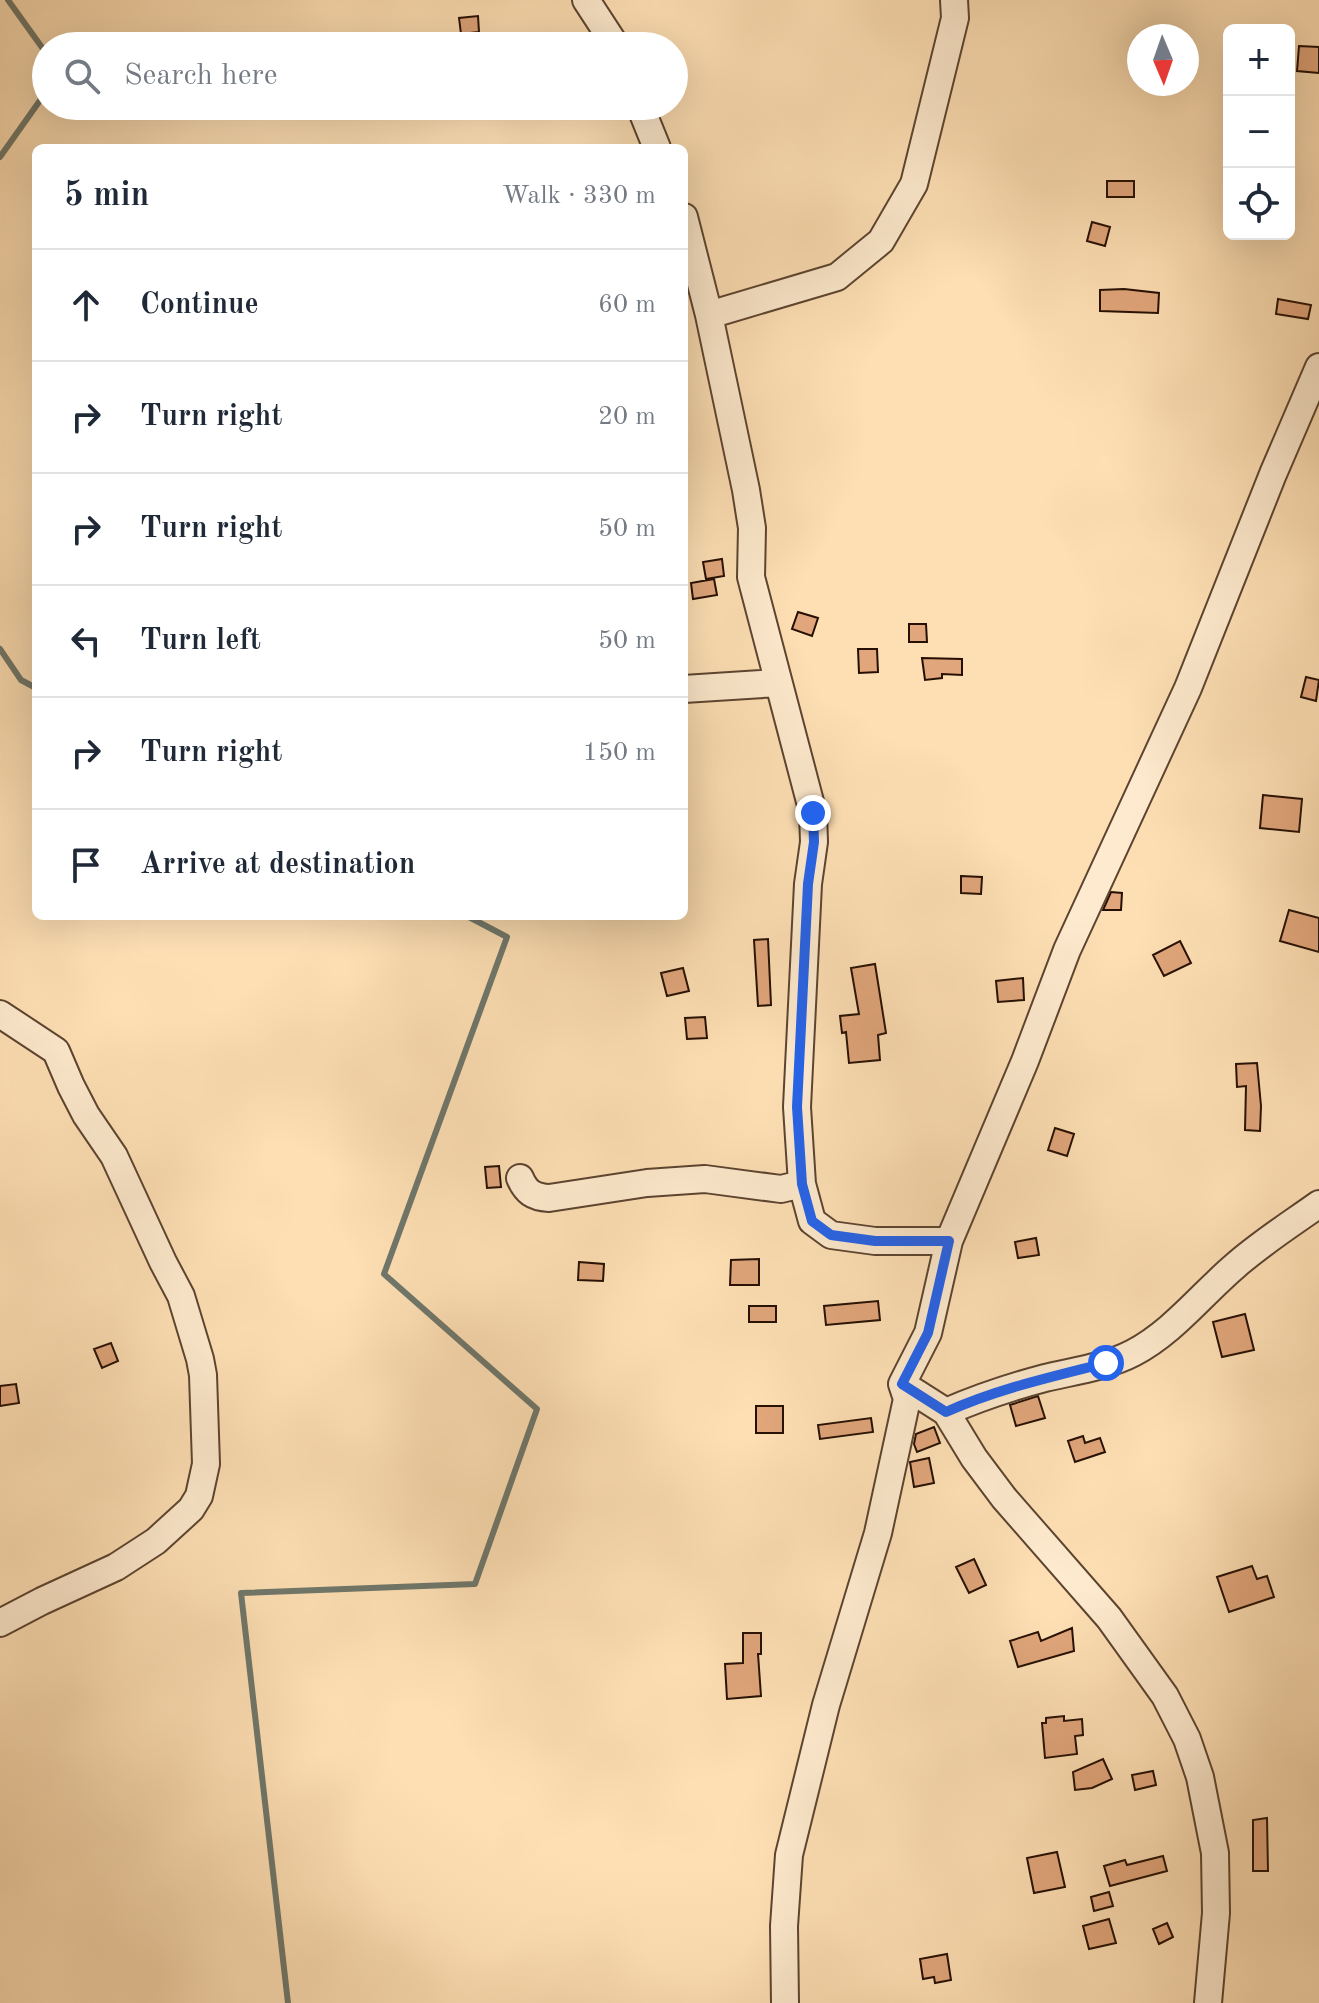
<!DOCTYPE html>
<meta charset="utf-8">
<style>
body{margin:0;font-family:"Old Standard TT",serif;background:#f2f2f3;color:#1f2937}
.controls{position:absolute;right:24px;top:24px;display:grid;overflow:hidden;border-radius:12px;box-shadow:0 8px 32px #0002}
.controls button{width:72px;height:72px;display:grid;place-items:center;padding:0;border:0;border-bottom:2px solid #e0e1e3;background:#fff;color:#1f2937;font:40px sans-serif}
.compass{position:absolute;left:1127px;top:24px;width:72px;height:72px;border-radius:50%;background:#fff;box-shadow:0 8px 32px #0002;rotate:178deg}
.stop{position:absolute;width:24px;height:24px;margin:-18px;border:6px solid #2563eb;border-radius:50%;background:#fff}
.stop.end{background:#2563eb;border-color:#fff;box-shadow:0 2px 8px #0008}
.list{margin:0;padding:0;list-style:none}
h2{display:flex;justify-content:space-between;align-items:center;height:104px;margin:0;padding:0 32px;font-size:34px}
h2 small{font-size:26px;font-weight:400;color:#747a83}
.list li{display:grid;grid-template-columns:52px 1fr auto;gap:24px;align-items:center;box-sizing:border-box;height:112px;padding:0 32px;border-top:2px solid #e0e1e3}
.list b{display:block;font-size:30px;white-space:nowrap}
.list em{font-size:26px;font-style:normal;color:#747a83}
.icon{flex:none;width:44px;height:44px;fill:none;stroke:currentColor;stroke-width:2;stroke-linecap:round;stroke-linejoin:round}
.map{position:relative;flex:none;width:1319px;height:2003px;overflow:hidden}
.search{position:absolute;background:#fff;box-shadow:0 8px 32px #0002;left:32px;top:32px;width:656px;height:88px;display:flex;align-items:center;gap:20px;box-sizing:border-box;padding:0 28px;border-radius:44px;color:#747a83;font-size:30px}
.panel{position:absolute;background:#fff;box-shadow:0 8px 32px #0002;left:32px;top:144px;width:656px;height:776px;border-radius:12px}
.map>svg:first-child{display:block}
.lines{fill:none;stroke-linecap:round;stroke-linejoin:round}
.stream{stroke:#6f776b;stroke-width:6}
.building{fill:#e1a67b;stroke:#261004;stroke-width:2}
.minor-casing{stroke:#5c4430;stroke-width:30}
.minor{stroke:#feeace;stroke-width:26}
.route{stroke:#2563eb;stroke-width:10}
</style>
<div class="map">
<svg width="1319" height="2003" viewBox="0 0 1319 2003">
<rect width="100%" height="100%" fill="#fedfb4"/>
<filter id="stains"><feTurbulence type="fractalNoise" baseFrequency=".0025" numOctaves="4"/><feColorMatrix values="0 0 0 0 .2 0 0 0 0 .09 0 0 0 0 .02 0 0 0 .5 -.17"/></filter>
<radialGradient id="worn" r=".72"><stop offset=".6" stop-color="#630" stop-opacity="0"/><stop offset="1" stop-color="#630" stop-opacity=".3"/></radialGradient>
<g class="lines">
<!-- stream -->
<path class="stream" d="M8,0L46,53
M0,157L46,92
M0,649L21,680L36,688
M288,2003L241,1593L475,1584L537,1409L384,1274L507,937L467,916"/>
</g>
<!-- building -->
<path class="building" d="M478,16L479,32L461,34L459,18Z
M1299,46L1319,47V73L1297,71Z
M1107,181H1134V197H1107Z
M1092,222L1110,227L1105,246L1087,241Z
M1124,289L1159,293L1158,313L1100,311V290Z
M1278,299L1311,305L1308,319L1276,314Z
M722,559L724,576L706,579L703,562Z
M714,579L717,595L693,599L691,583Z
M798,612L818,618L812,636L792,629Z
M909,624H926L927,642H909Z
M858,649H877L878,672L859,673Z
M922,658L962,659V675L942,674V678L925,680Z
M1306,677L1319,680L1316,701L1301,697Z
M1263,795L1302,799L1299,832L1260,828Z
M961,876L982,877L981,894L961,893Z
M1111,892L1122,893L1121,910H1103Z
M1289,910L1319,918V952L1280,941Z
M768,939L771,1005L758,1006L754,940Z
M1180,941L1191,963L1164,976L1153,955Z
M875,964L886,1033L878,1035L880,1060L849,1063L846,1032L842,1033L840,1016L859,1014L851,968Z
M683,968L689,991L667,996L661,973Z
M1023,978L1024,1000L998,1002L996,981Z
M705,1017L707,1038L687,1039L685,1018Z
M1257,1063L1261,1106L1260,1131L1245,1130L1246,1086L1237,1087L1236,1064Z
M1055,1128L1074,1134L1067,1156L1048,1150Z
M499,1166L501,1187L487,1188L485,1167Z
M1036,1238L1039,1255L1018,1258L1015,1242Z
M759,1259V1285H730L731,1260Z
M579,1262L604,1264L603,1281L578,1280Z
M878,1301L880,1320L826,1325L824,1306Z
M749,1306H776V1322H749Z
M1245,1314L1254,1350L1222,1357L1213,1322Z
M111,1343L118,1361L102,1368L94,1349Z
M16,1384L19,1403L0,1406V1386Z
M1038,1396L1045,1418L1016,1426L1010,1405Z
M756,1406H783V1433H756Z
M871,1418L873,1432L820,1439L818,1425Z
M934,1427L940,1443L917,1452L914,1444L916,1434Z
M1083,1436L1085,1443L1100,1438L1105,1452L1075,1462L1068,1441Z
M929,1458L934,1483L914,1487L910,1462Z
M974,1559L986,1585L969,1593L956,1567Z
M1252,1566L1257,1579L1267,1576L1274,1597L1229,1612L1217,1577Z
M1072,1628L1074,1651L1018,1667L1010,1641L1038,1632L1041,1641Z
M743,1633H761V1654H758L761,1696L727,1699L725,1664L743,1663Z
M1064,1716V1721L1082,1719L1083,1735L1075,1736L1077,1754L1045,1758L1042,1723H1046V1718Z
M1103,1759L1112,1779L1092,1788L1075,1790L1073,1772Z
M1153,1771L1156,1785L1135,1790L1132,1775Z
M1267,1818L1268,1871H1253V1820Z
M1057,1852L1065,1887L1034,1893L1027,1858Z
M1163,1856L1167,1871L1110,1886L1104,1866L1125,1860L1127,1865Z
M1109,1892L1113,1906L1094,1911L1091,1897Z
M1109,1919L1116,1943L1089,1949L1083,1926Z
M1167,1923L1173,1937L1159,1944L1153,1929Z
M947,1954L951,1980L935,1983L934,1977L923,1979L920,1959Z"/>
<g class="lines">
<!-- minor casing -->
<g class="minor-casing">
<path id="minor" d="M586,0L616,46
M640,106L657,148
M684,217L709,315L746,490L752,528L751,577L813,813L814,842L808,884L797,1107L802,1184L812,1221L831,1235L875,1241H949
M709,315L837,277L881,241L914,184L955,18L954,0
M684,689L778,683
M0,1014L56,1051L71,1086L86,1115L114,1156L163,1262L181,1296L200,1359L203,1375L206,1464L199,1496L191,1509L156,1541L116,1567L42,1601L0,1623
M520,1178C526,1192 533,1197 549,1198L647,1183L705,1179L781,1189L802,1184
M902,1384L946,1412L974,1458L1004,1498L1109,1618L1165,1696L1187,1739L1200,1777L1215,1853L1216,1913L1208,2003
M946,1412C978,1398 1011,1387 1045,1378C1074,1371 1106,1367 1133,1353C1173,1332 1201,1295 1235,1266C1261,1243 1291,1224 1319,1204
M785,2003L784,1926L789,1855L826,1705L878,1533L907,1399L902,1384L928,1333L949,1241L1025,1061L1067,950L1188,688L1273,474L1319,367"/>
</g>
<!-- minor -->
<use href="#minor" class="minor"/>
</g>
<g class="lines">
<!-- route -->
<path class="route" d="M813,813L814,842L808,884L797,1107L802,1184L812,1221L831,1235L875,1241H949L928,1333L902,1384L946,1412C997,1389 1051,1377 1106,1363"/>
</g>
<rect width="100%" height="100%" filter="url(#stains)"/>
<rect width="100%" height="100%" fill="url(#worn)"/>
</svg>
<div class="controls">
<button>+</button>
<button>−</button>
<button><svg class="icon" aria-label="locate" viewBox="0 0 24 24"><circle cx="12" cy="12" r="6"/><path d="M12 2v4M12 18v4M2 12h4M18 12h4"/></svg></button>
</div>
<svg class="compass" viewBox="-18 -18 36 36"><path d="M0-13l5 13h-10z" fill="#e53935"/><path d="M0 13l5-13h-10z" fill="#747a83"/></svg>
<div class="stop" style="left:1106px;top:1363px"></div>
<div class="stop end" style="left:813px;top:813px"></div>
<div class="search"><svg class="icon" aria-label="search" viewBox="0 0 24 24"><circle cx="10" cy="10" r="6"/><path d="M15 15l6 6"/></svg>Search here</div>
<section class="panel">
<h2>5 min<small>Walk · 330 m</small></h2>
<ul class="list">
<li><svg class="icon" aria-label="ahead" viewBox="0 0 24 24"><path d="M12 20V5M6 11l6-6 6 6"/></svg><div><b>Continue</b></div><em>60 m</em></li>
<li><svg class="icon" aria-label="right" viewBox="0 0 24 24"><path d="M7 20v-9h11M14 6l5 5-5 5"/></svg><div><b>Turn right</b></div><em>20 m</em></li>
<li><svg class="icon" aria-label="right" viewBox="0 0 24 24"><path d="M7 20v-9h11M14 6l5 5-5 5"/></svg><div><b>Turn right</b></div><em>50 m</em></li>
<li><svg class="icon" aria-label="left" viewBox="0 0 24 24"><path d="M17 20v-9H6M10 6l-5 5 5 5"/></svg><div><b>Turn left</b></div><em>50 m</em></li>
<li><svg class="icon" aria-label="right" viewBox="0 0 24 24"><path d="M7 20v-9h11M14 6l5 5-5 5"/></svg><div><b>Turn right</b></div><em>150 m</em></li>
<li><svg class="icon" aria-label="arrive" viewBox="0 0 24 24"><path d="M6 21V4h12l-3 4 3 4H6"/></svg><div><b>Arrive at destination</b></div></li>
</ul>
</section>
</div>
